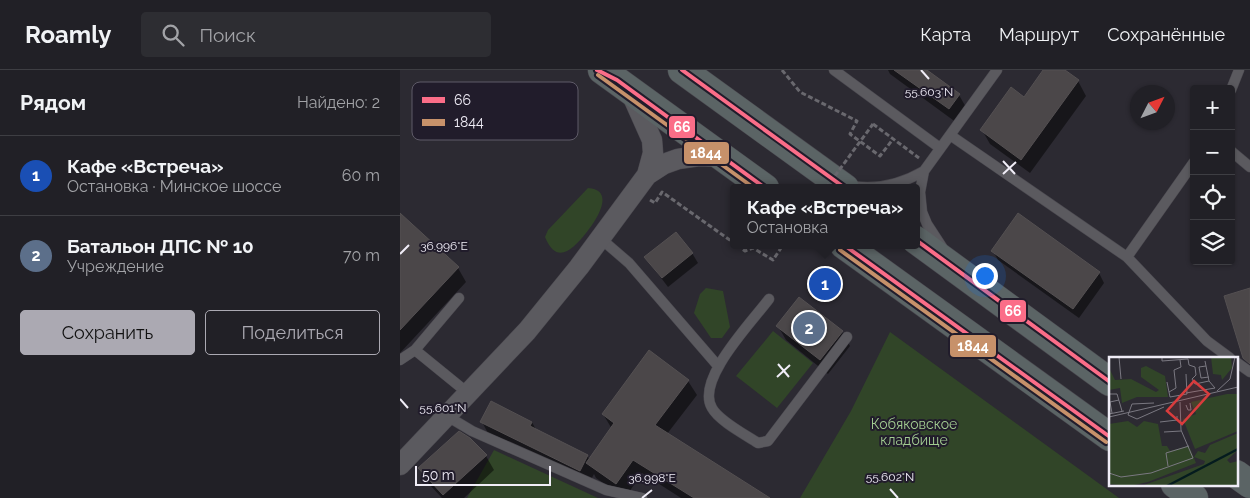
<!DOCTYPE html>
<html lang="ru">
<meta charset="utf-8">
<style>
body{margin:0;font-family:Raleway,sans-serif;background:#2d2d32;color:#f1f3f6}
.controls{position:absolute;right:15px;top:15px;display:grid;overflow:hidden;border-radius:5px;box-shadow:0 1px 4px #0004}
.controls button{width:45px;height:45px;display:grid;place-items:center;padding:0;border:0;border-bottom:1px solid #3e3e43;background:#212026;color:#f1f3f6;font:25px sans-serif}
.compass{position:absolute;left:730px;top:15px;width:45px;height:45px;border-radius:50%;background:#212026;box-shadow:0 1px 4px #0004;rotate:48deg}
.scale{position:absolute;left:15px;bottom:12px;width:136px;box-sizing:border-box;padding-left:5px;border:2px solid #f0edf7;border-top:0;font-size:14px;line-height:18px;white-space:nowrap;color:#f0edf7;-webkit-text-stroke:4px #211c2b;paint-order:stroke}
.you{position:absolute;left:584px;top:205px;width:18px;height:18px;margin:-12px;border:4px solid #fff;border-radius:50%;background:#1a73e8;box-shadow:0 0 0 8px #1a73e833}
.badge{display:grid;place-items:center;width:32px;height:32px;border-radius:50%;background:#aba9b2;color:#fff;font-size:16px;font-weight:700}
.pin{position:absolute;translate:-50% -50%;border:2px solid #fff;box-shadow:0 1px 5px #0006}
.popup{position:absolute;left:330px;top:114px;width:190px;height:65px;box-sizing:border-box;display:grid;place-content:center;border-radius:5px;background:#212026;filter:drop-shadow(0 1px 4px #0005);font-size:16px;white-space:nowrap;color:#a2a3a7}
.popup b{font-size:19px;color:#f1f3f6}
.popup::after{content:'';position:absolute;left:50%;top:100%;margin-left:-10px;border:10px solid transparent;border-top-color:#212026}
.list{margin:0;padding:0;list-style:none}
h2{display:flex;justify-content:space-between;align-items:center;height:65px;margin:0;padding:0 20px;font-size:21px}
h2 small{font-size:16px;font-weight:400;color:#a2a3a7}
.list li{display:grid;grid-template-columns:32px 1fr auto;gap:15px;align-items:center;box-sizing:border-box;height:80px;padding:0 20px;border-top:1px solid #3e3e43}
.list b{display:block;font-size:19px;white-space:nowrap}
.list p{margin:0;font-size:16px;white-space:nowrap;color:#a2a3a7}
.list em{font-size:16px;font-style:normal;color:#a2a3a7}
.actions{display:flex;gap:10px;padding:15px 20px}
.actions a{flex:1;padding:11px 0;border:1px solid #aba9b2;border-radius:5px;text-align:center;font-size:18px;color:#aba9b2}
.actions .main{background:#aba9b2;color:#111}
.icon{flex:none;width:28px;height:28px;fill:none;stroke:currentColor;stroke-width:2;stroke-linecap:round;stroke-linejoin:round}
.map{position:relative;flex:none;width:850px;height:428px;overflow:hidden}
header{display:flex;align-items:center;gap:30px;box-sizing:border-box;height:70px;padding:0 25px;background:#212026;border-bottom:1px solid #3e3e43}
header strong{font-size:24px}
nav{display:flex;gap:28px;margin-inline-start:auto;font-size:18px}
.search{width:350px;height:45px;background:#2d2d32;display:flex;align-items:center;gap:12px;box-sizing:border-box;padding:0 18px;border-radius:5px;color:#a2a3a7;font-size:19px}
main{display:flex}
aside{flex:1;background:#212026}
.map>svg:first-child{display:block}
.green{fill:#314528}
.shadow{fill:#0007}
.building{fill:#4b4749;stroke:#545052}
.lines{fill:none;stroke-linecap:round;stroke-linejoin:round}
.lane-casing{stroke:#49474e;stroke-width:11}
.street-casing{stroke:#49474e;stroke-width:21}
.highway-casing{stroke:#49474e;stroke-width:29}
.path{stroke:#69686e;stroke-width:3;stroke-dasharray:5 2.5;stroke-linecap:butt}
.lane{stroke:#5b5a5f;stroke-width:10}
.street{stroke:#5b5a5f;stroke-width:20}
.highway{stroke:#5b6465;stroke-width:28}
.path-bridge{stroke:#69686e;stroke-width:3;stroke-dasharray:5 2.5;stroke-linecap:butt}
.bus-1-casing{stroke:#211c2b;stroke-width:8}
.bus-2-casing{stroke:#211c2b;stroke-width:8}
.bus-1{stroke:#fb6d88;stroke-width:4}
.bus-2{stroke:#c7916a;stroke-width:4}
.ticks{fill:none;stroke:#f0edf7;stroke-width:2}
.labels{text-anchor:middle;stroke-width:4;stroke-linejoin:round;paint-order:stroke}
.park-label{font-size:14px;fill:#a2cc91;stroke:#211c2b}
.inset-river{fill:none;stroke:#041b1e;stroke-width:2.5}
.inset-road{fill:none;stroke:#7a7881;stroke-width:1}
.view{fill:#d93c3d;fill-opacity:0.15;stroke:#d93c3d;stroke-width:2.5}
.inset-edge{fill:none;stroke:#f0edf7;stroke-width:2.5}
.key{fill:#211c2b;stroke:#5f5b68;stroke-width:1}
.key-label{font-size:14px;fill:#f0edf7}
.ticks-label{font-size:12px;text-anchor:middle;fill:#f0edf7;stroke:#211c2b;stroke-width:4;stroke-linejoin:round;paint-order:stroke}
.line-badge{stroke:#211c2b;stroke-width:2}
.badge-label{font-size:14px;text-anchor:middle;font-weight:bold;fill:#fff}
</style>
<header>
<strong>Roamly</strong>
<div class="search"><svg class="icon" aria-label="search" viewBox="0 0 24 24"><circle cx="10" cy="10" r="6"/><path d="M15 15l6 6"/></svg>Поиск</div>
<nav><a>Карта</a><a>Маршрут</a><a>Сохранённые</a></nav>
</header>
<main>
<aside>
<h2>Рядом<small>Найдено: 2</small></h2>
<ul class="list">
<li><span class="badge" style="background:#1a4fb4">1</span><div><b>Кафе «Встреча»</b><p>Остановка · Минское шоссе</p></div><em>60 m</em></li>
<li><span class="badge" style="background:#5c6f8a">2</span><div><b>Батальон ДПС № 10</b><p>Учреждение</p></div><em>70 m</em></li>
</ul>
<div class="actions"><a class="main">Сохранить</a><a>Поделиться</a></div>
</aside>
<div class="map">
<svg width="850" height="428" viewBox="0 0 850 428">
<rect width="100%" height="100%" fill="#2c2a32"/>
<!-- green -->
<path class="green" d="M188,118C217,120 195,152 186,163C173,179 157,196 145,167L148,160Z
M306,218L323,221L330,257L322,268H311L294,243L300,224Z
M373,261L413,293L377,338L336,306Z
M490,262L719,428H400L451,341Z
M94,380L198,428H67Z"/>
<!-- shadow -->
<path class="shadow" d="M488,0H525L559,25L567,39L557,53L490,4Z
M645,0H663L678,11L686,26L630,103L590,74L582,60L624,28Z
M0,144L58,198L66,212L0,283Z
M593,181L699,203L704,213L679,248L598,190Z
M292,183L298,193L268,217L246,188Z
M378,256L442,262L450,276L428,304L386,270Z
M288,311L297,325L267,364L364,428H281L242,403L225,428L196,408L194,404L188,415L90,367L82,352H132L136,360L187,386L190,390L212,359L203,344Z
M86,386L94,400L64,428H42L28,413L20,398Z"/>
<!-- building -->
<path class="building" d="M494,0H527L560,24L549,39Z
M643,0H665L679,10L621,90L580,60L611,17L624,27Z
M0,143L59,197L0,260Z
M618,143L700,202L673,239L591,181Z
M276,162L293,183L262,208L244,187Z
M850,218V294L843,288L824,226Z
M399,227L443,261L420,290L376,256Z
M249,280L289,310L255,355L370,428H294L233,390L216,414L186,393L214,353L202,344Z
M91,331L132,352L130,356L188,385L180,401L80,352Z
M59,361L70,368L87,385L43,425L18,398Z"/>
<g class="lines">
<!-- lane casing -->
<g class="lane-casing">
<path id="lane" d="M434,0L540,78
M831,20L839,0
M550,65L727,187L807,271L830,288
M831,81L850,97
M446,115C474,121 500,115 524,101
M200,168L229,193L318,296
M542,177L527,154L522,142L520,122L524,101L597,0
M727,187L794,92
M369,229C352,252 295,310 312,338C319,351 346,365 358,373L368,371L447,267
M15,280L69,324
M0,290L15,280L59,228
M836,292L850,302
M47,346L72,361L206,420L242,428"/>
</g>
<!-- street casing -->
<g class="street-casing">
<path id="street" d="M231,23L252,70L253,83L247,105
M0,395L127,261L179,197L247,105L264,94L278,89L299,86L324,87"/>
</g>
<!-- highway casing -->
<g class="highway-casing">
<path id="highway" d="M202,0L365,118
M282,0L445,118
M516,170L710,312
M444,175L710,367
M836,404L850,414
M775,414L794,428"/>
</g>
<!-- path -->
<path class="path" d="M382,0L400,22L457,51L450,64L480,86L493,69
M473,54L519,88
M250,130L255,133L262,122L334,173
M337,175L345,181L353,178L373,190L383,175"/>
<!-- lane -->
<use href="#lane" class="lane"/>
<!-- street -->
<use href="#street" class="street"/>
<!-- highway -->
<use href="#highway" class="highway"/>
<!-- path-bridge -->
<path class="path-bridge" d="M426,118L473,54"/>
<!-- bus-1 casing -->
<g class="bus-1-casing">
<path id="bus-1" d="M197,0L217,10L365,118
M282,0L445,118
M516,170L710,312
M444,175L710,367"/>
</g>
<!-- bus-2 casing -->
<g class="bus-2-casing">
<path id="bus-2" d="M198,5L354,118
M440,180L706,372"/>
</g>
<!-- bus-1 -->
<use href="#bus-1" class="bus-1"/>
<!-- bus-2 -->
<use href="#bus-2" class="bus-2"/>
</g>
<!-- ticks -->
<path class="ticks" d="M521,0L529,9M603,91L615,104M603,104L616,92M0,184L9,175M378,294L389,307M377,307L390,295M0,329L8,338M490,419L498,428M242,428L252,420"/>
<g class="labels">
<!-- park labels -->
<g class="park-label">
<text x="514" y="359">Кобяковское<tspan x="514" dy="16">кладбище</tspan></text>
</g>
</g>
<!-- overview -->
<g transform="translate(709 287)">
<rect width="129" height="129" fill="#2c2a32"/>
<path d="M102,0H122L123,11L113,23L112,18L104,17ZM37,9L56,19L59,40H28L13,46L11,31L0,33V11L6,23L22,22L47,35L50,33L32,20V11ZM118,37H129V74L86,92L74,62L87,57L82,45ZM19,64L28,70L35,64L49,67L53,89H58L61,94L80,89L87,106L39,125L21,129L0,127V67ZM129,76V93L118,103L121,106L129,104V129H32L95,107L96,104L85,100L89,94L96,96L101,88Z" fill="#314528"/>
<path class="inset-river" d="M58,129L129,92"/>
<path class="inset-road" d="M10,0L12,22M53,0V4L79,2L80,8L86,10L87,18L83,22L86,27L100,24L96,4M97,9L90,10L92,21L100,20M77,17L78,37M58,25L61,40L78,37M108,34L121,22L126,0M60,35L67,31L65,13L72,10L71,3M77,36L106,31L100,24M0,37H8L13,54M45,46L23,47L19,58L28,62L55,50M77,48L79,53H82L81,46M3,56L1,45L10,43M0,57L15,54M0,60L129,30M51,65L68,63V59M55,75L72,74M59,109L57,96L80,89M0,116L12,120L42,116L84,101L72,73L71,45"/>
<path class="view" d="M85,24L100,37L73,67L58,54Z"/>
<rect width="129" height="129" class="inset-edge"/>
</g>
<!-- legend -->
<rect x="12" y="12" width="166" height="58" rx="8" class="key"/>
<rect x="22" y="27" width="23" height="6" fill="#fb6d88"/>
<rect x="22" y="49" width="23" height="7" fill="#c7916a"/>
<g class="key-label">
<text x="54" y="35">66</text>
<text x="54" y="57">1844</text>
</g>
<g class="ticks-label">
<text x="529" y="26">55.603°N</text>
<text x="44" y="180">36.996°E</text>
<text x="43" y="342">55.601°N</text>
<text x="490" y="411">55.602°N</text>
<text x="252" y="412">36.998°E</text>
</g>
<g class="line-badge">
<rect x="268" y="45" width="28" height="24" rx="5" fill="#fb6d88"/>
<rect x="283" y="71" width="47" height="24" rx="5" fill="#c7916a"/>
<rect x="599" y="229" width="28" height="24" rx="5" fill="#fb6d88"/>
<rect x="549" y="264" width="48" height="24" rx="5" fill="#c7916a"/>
</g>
<g class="badge-label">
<text x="282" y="62">66</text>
<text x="306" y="88">1844</text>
<text x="613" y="246">66</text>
<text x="573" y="281">1844</text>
</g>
</svg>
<div class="controls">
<button>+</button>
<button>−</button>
<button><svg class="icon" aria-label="locate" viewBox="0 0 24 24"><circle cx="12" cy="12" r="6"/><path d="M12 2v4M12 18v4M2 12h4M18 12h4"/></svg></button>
<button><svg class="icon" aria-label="layers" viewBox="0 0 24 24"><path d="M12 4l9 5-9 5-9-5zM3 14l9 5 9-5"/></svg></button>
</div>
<svg class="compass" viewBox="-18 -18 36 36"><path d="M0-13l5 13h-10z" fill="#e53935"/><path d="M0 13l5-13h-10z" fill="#a2a3a7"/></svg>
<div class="scale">50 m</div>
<div class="you"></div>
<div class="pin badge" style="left:425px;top:214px;background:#1a4fb4">1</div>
<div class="popup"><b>Кафе «Встреча»</b>Остановка</div>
<div class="pin badge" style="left:409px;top:258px;background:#5c6f8a">2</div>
</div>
</main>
